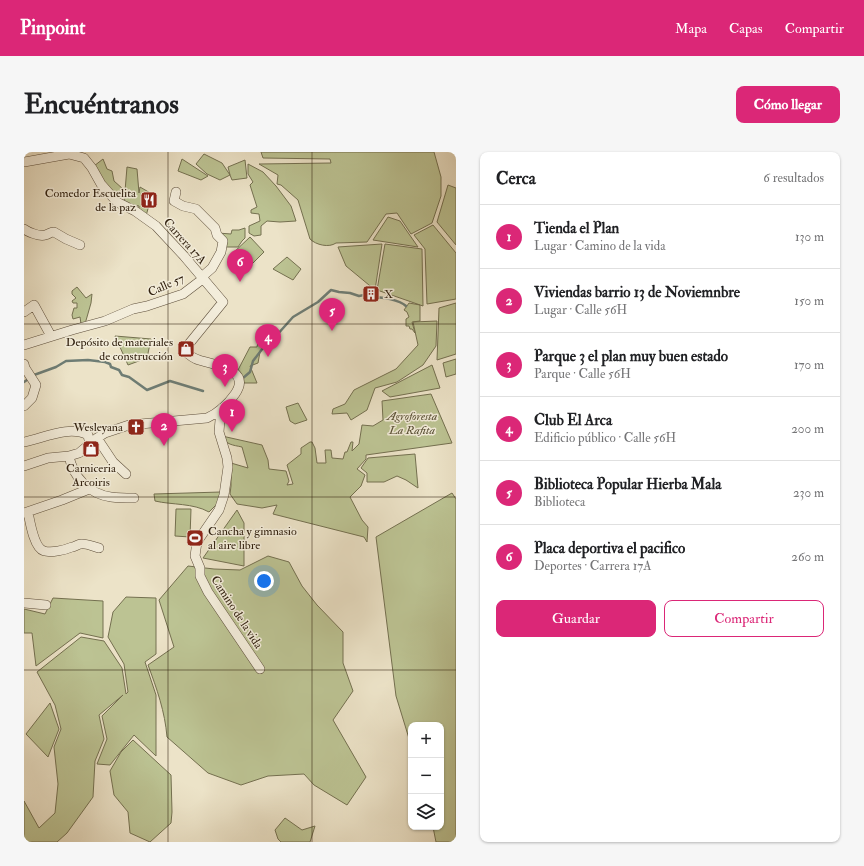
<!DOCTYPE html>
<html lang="es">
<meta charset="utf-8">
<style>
body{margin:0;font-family:"IM FELL Double Pica",serif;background:#f6f6f6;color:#202124}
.controls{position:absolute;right:12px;bottom:12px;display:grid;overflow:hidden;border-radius:8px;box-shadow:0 1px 3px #0004}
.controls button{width:36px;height:36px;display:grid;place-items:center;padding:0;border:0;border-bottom:1px solid #e0e0e0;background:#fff;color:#202124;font:20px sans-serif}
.you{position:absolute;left:240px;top:429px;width:14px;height:14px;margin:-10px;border:3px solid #fff;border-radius:50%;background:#1a73e8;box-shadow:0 0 0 6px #1a73e833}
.badge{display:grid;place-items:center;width:26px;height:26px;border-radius:50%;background:#db2777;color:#fff;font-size:13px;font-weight:700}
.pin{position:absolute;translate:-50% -33px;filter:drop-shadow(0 1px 2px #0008)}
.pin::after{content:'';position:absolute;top:21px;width:14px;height:12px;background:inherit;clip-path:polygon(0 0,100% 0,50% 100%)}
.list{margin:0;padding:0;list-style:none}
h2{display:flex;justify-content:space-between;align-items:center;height:52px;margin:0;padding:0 16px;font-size:17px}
h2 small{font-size:13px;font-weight:400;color:#757577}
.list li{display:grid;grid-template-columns:26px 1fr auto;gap:12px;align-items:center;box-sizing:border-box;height:64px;padding:0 16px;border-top:1px solid #e0e0e0}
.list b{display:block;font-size:15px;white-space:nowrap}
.list p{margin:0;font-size:13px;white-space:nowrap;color:#757577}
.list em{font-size:13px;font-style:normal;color:#757577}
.actions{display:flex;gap:8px;padding:12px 16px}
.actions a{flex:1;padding:9px 0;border:1px solid #db2777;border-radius:8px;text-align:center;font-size:14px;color:#db2777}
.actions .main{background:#db2777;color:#fff}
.icon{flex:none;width:22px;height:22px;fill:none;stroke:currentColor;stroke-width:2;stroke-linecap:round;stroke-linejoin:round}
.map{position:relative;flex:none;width:432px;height:690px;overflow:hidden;border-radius:8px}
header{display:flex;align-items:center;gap:24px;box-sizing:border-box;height:56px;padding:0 20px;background:#db2777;color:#fff}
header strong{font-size:19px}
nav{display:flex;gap:22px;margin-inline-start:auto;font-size:14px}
.intro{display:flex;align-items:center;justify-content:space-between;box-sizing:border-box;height:96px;padding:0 24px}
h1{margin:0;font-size:28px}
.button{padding:10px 18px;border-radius:8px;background:#db2777;color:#fff;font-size:14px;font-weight:700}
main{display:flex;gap:24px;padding:0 24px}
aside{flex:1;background:#fff;border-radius:8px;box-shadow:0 1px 3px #0004}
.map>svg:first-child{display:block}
.green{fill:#bcc393;stroke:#747050}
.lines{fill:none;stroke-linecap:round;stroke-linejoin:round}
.stream{stroke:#6e7d75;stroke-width:2.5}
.minor-casing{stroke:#5d4e3b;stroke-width:10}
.minor{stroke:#f3eddb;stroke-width:9}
.grid{fill:none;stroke:#2d1d0c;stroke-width:1;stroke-opacity:0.55}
.labels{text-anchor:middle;stroke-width:3;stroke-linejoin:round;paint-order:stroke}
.poi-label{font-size:12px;fill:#2d1d0c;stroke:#f3eddb;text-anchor:end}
.street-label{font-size:12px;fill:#2d1d0c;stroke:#f3eddb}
.park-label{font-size:12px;font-style:italic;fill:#584f34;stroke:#f3eddb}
</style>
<header>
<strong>Pinpoint</strong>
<nav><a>Mapa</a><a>Capas</a><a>Compartir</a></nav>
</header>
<div class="intro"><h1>Encuéntranos</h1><a class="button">Cómo llegar</a></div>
<main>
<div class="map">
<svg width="432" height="690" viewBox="0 0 432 690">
<rect width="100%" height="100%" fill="#ece3c8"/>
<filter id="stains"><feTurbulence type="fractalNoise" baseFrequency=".005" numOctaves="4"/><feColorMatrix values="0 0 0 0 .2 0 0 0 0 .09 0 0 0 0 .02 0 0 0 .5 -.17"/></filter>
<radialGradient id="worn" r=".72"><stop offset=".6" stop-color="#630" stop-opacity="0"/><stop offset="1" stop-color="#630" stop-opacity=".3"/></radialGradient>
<!-- green -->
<path class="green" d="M237,0H410L417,25V44L408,71L387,82L373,61L362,62L343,90L312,91C305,96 292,93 286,87L274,48L257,33L253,32L254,23L235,12L307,11L306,7L239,6Z
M180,2L198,11L206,23L204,15L221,8L223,26L208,28L206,23L196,28L183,22L172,12Z
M79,7L83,17L88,19L90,29L99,37L89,44L70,14Z
M158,7L184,24L177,28L154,19Z
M224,12L239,20L252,34L267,54L272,69L256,70L243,69L237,74V83L230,84L225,81V74L236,69L235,62L227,61V58L233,55L226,33L229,30L224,22Z
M103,15L113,17L115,41L116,35L128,42L122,64L115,58V54L100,51Z
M424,33L432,36V93L413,70Z
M364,65L376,69L394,95L349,88Z
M409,73L432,101V147L403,152L401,97L390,83Z
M221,76V86L218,89L214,95H199L194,81L207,82L208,78H215Z
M226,85L240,100L221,119L208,102Z
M358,92L351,138L322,114L314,95Z
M361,92L398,97L399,154L353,138Z
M263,105L277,117L269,128L249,117Z
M53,135L62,146L68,142L67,151L61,172H57L56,165L49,167L48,163L50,156H53V151H49L48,149L52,146L48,142V139Z
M385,151L396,153V169L388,170L391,181L388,177H386L385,174H382V167L385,165L383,160L380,158Z
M432,151V202L413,208L415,156Z
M413,169L412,194L399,213L373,230L351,236L343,258L327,268L323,261L308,262L309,257L321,252L330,238L372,217L394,193L389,170Z
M91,184L127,187L123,206L104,213Z
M234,190L243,193L236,200L234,211L226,214L233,231H220L214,218L226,195H233Z
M432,207V222L422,225L419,211Z
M408,213L416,236L366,245L358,239Z
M407,242L428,291L342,303V307L333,317L341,323L337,334L326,345L338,368L344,375L343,390L340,385L249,362L253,353L238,356L213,352L206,342L207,334V311L224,316L218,295C209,293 202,293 198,284L238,293L244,308L245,317L262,319L265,329L263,333L269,332L263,313L277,302V296L286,290H288L291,296L293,311H302L301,298H307L308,306L319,307L321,300H323L327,290H329L328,299L335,292L338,273L349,274L359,268L358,249Z
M274,251L283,268L271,272L266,269L262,255Z
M391,302L394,336L382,328L373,324L360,330H343V321L337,316L344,306Z
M197,340L193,352L185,360C169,351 148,353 131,349L130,342Z
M428,341L432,347V690H412L409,675H417V573H387V593L372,544L352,385Z
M152,357H167L166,385L151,384Z
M213,358L220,371V414L179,406Z
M244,404L265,410L278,434L293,453L319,480V511L329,539L309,568L342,625L323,653L290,633L280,622L244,624L217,633L184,621L143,585C141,560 133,537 124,513L150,495L135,448L164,414L190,417L216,418Z
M102,445L132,446V502L121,510L132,543V604L110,583L86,613L73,612L83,587L78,564L99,543L75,563L80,587L71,609L69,645L43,681L33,690H0V649L15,676L31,661L34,632L30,595L37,577L31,553L13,520L57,485L80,489L98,516L102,542L104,540L100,512L84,485L89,460Z
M29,446L79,449V486L56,481L12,514L8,481H0V457L21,462Z
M26,551L35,577L24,605L2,582Z
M109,588L147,623L148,660L147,671L126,690L106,681L104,660L90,643L86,619L97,600Z
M261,666L278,678L291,674L286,690H257L254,687L251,678Z"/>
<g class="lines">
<!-- stream -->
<path class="stream" d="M219,226L226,220L229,209L242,192L248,191L250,189L252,184L269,165L294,150L307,138L315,140L326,141L335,144L340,143L350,147C355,143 377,149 382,154
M0,230L10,223L32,215L42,209L64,208L81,210L86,212L87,215L95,218L98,223L105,225L123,238L146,229L179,239"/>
<!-- minor casing -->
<g class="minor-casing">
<path id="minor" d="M0,10L45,2L60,6L68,16L77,32L93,50L111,59L132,74L160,104L199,150L160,198C164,202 170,207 175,208C191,213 228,217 211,242C204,252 194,261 183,266L105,273L81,281L73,286L55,301L45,304L24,306L0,314
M0,77C4,80 16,85 21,83C25,82 26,80 30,80L42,87L56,93
M0,160L10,153L27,184
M0,193L48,178L81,169L109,157L123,154L159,142L176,129L180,123L188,116L197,100L199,89L193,83L191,76L172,57L159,54L150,49L152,40
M0,212L1,216L12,233L8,246L0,254
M198,256L196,268L195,280L203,306L204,315L200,343L195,358L173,390L171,404L176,416V424L184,440L236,517
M73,286L89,310L102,322
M0,290C20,286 45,273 64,283L66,293
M45,304C49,325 65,342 87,345C95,346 102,346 110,346
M4,360C6,370 10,396 20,399C28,401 41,398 48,395C51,395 54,392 57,392C62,391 70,395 75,396
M0,361L38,348L65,337
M0,451L22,453"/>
</g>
<!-- minor -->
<use href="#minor" class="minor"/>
</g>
<!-- grid -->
<path class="grid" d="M144,0V690M288,0V690M0,172H432M0,345H432M0,518H432"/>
<!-- icons -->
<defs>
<g id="restaurant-square" transform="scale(0.9)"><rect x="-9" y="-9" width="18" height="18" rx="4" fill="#8f2418" stroke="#f3eddb"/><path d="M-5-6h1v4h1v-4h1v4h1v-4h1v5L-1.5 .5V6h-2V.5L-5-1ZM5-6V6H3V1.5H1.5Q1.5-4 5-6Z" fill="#fff"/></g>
<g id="building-square" transform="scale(0.9)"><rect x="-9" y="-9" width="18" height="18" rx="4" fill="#8f2418" stroke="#f3eddb"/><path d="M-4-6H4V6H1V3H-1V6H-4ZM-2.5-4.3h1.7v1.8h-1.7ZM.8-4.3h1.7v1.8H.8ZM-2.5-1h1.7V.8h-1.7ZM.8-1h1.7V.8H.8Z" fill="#fff"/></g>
<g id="shop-square" transform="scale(0.9)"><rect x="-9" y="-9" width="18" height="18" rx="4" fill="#8f2418" stroke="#f3eddb"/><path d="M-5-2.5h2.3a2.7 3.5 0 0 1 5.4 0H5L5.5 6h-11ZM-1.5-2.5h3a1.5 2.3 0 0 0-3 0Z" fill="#fff"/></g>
<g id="church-square" transform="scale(0.9)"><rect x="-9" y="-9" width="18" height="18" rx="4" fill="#8f2418" stroke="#f3eddb"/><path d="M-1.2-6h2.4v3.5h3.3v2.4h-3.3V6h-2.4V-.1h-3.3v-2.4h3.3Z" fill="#fff"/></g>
<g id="stadium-square" transform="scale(0.9)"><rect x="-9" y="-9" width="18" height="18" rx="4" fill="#8f2418" stroke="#f3eddb"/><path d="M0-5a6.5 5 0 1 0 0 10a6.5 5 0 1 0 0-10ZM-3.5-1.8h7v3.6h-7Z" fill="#fff"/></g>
</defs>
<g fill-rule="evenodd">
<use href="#restaurant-square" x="125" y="48"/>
<use href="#building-square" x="347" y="142"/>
<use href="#shop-square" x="162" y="197"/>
<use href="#church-square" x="112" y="275"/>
<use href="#shop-square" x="67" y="297"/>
<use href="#stadium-square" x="171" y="386"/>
</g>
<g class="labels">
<!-- poi labels -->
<g class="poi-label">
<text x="112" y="45">Comedor Escuelita<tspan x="112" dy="14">de la paz</tspan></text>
<text x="360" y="146" text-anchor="start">X</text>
<text x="149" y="194">Depósito de materiales<tspan x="149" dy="14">de construcción</tspan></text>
<text x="99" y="279">Wesleyana</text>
<text x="67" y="320" text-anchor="middle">Carniceria<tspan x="67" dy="14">Arcoiris</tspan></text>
<text x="184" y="383" text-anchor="start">Cancha y gimnasio<tspan x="184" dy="14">al aire libre</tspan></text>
</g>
<!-- street labels -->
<g class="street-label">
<text transform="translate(161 89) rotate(48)" y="4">Carrera 17A</text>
<text transform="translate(142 133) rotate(-24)" y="4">Calle 57</text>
<text transform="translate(213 460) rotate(57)" y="4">Camino de la vida</text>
</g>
<!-- park labels -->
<g class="park-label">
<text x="388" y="268">Agroforesta<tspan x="388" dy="14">La Rafita</tspan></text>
</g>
</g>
<rect width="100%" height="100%" filter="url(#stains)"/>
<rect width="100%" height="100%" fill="url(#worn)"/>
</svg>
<div class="controls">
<button>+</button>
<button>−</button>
<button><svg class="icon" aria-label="layers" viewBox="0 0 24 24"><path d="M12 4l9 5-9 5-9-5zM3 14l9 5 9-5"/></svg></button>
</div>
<div class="you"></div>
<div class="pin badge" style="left:208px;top:280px">1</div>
<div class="pin badge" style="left:140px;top:294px">2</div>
<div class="pin badge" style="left:201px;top:235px">3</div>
<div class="pin badge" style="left:244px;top:205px">4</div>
<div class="pin badge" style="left:308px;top:179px">5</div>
<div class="pin badge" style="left:216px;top:130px">6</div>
</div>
<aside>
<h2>Cerca<small>6 resultados</small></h2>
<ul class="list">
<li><span class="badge">1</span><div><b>Tienda el Plan</b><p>Lugar · Camino de la vida</p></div><em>130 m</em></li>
<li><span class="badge">2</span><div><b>Viviendas barrio 13 de Noviemnbre</b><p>Lugar · Calle 56H</p></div><em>150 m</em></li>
<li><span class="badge">3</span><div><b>Parque 3 el plan muy buen estado</b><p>Parque · Calle 56H</p></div><em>170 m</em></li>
<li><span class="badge">4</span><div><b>Club El Arca</b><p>Edificio público · Calle 56H</p></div><em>200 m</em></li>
<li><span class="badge">5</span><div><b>Biblioteca Popular Hierba Mala</b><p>Biblioteca</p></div><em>230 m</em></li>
<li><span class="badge">6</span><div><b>Placa deportiva el pacifico</b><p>Deportes · Carrera 17A</p></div><em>260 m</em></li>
</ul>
<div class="actions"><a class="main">Guardar</a><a>Compartir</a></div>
</aside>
</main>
